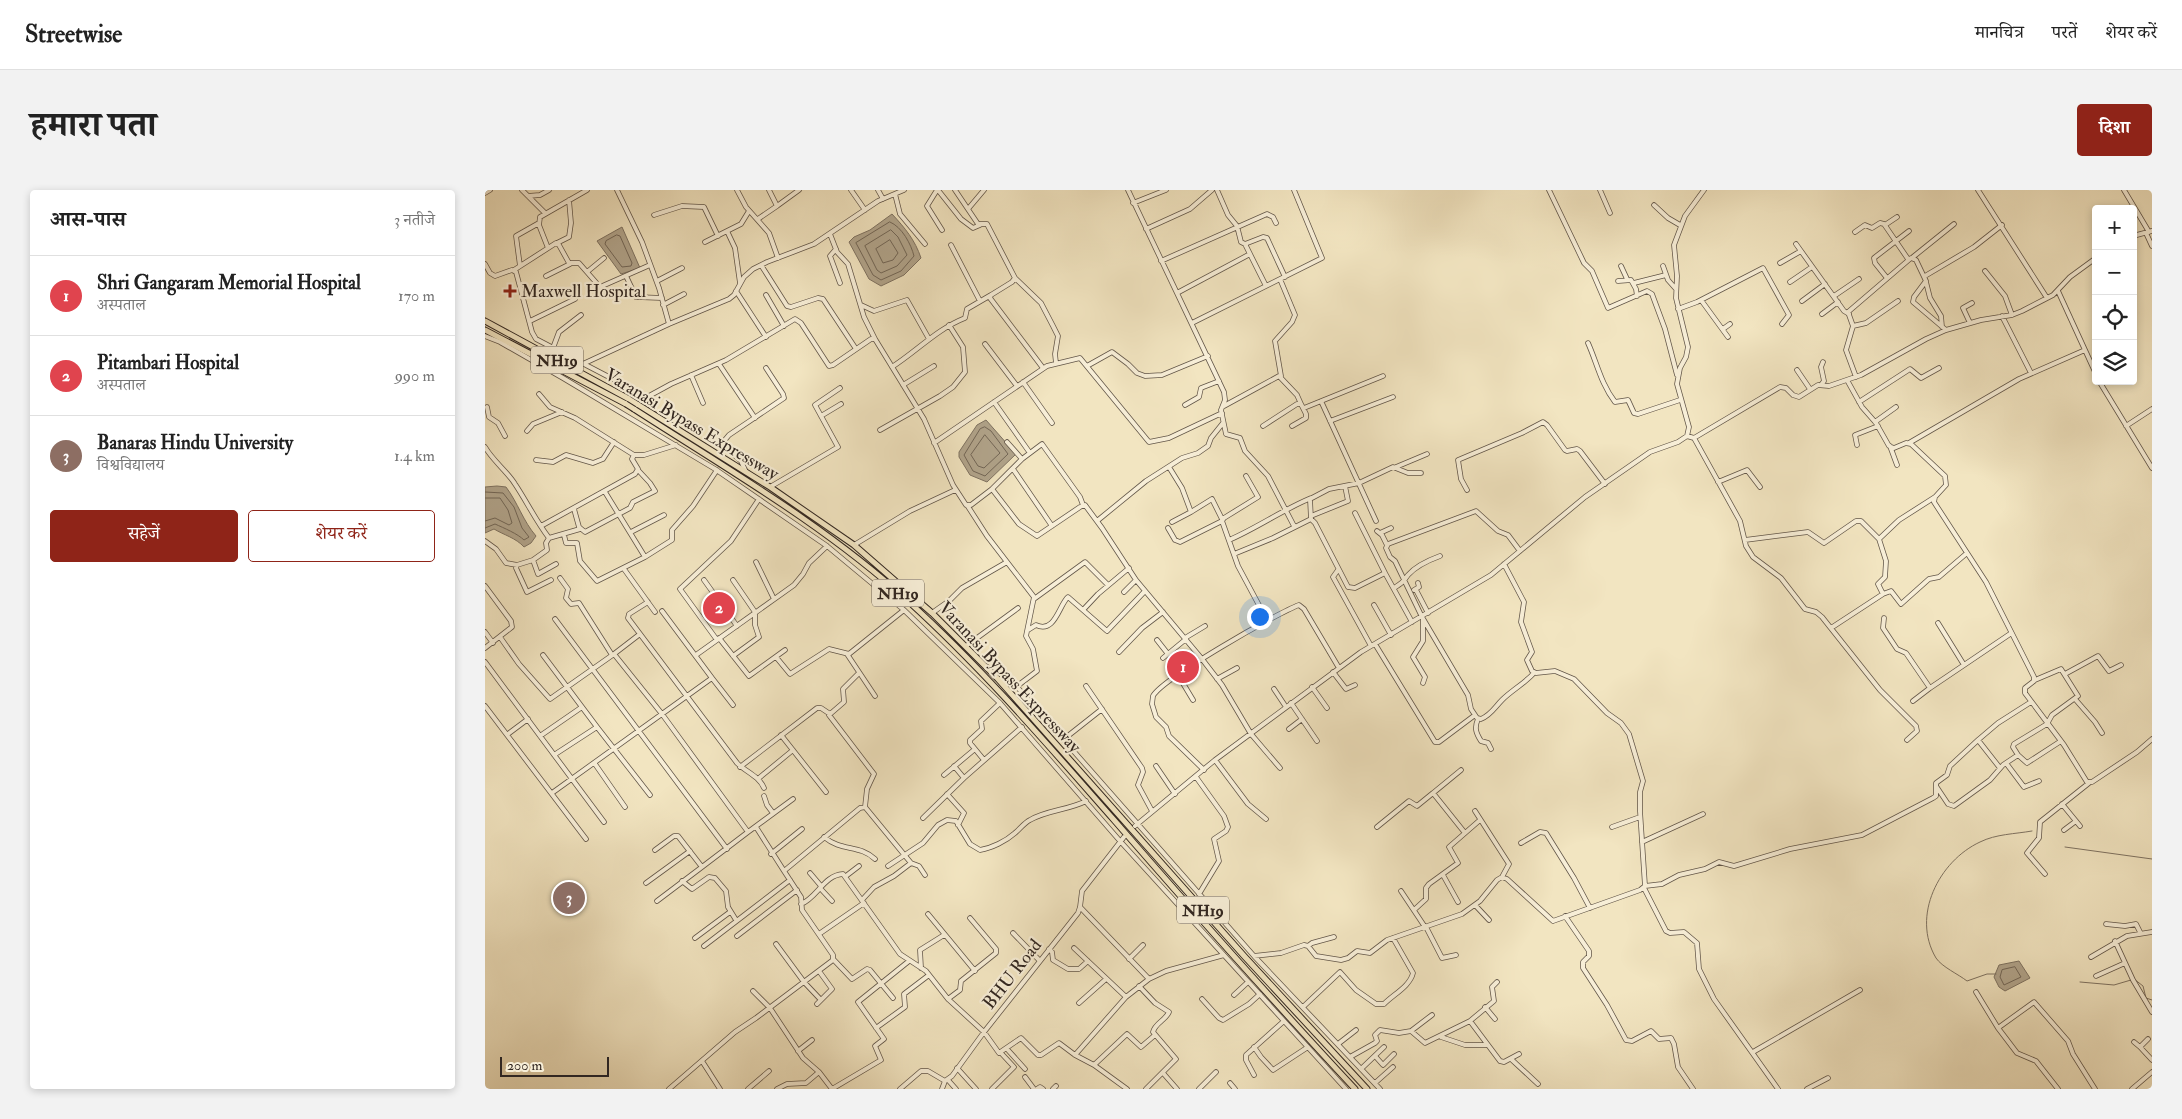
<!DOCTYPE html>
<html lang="hi">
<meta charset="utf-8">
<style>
body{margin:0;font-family:"IM FELL Double Pica","Noto Serif Devanagari",serif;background:#f2f2f2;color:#222}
.controls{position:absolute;right:15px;top:15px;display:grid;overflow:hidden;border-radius:5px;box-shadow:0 2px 8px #0003}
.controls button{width:45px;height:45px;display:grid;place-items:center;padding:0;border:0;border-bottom:1px solid #e0e0e0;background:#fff;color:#222;font:25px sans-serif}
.scale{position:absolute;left:15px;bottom:12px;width:109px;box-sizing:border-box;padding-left:5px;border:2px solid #322721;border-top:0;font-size:14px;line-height:18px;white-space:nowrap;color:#322721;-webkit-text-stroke:4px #f7eed7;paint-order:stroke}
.you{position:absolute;left:774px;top:426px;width:18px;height:18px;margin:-12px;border:4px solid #fff;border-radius:50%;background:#1a73e8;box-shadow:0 0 0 8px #1a73e833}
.badge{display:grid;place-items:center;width:32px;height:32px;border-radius:50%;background:#8f2418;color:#fff;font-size:16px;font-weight:700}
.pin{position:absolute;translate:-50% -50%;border:2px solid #fff;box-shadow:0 1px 5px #0006}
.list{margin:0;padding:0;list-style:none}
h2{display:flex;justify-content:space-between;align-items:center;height:65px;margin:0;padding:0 20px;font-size:21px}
h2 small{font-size:16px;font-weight:400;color:#767676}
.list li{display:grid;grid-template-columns:32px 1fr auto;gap:15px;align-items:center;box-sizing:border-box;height:80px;padding:0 20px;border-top:1px solid #e0e0e0}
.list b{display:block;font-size:19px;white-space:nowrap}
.list p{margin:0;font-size:16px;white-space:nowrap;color:#767676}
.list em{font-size:16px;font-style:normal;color:#767676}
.actions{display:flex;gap:10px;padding:15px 20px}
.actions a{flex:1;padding:11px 0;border:1px solid #8f2418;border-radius:5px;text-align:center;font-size:18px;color:#8f2418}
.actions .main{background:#8f2418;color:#fff}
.icon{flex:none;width:28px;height:28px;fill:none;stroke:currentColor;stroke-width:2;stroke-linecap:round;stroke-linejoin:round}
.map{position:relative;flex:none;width:1667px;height:899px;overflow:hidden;border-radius:5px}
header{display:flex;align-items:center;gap:30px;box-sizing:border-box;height:70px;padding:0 25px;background:#fff;border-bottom:1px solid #e0e0e0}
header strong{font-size:24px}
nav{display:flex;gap:28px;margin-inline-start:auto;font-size:18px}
.intro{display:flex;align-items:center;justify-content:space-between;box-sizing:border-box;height:120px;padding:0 30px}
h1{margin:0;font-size:35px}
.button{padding:12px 22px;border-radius:5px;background:#8f2418;color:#fff;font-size:18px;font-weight:700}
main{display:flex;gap:30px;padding:0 30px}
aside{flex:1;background:#fff;border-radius:5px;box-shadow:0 2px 8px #0003}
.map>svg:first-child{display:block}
.water{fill:#b1a48b;stroke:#7e7261}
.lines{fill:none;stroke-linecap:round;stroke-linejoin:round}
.shore{stroke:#726656;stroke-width:1}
.stream{stroke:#7e7261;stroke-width:1}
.minor-casing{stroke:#625649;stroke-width:5.5}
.highway-casing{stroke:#322721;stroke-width:7}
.minor{stroke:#f7eed7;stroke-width:4}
.highway{stroke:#f2e5c1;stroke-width:5}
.highway-bridge-casing{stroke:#322721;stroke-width:7;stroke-linecap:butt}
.highway-bridge{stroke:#f2e5c1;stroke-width:5}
.poi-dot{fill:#8f2418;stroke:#f7eed7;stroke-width:2}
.labels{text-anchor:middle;stroke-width:4.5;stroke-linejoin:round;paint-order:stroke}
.shield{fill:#f7eed7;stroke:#6d6358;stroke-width:1}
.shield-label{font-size:16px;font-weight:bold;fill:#322721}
.poi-label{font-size:18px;fill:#322721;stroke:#f7eed7;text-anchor:start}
.street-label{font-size:18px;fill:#322721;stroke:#f7eed7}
</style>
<header>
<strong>Streetwise</strong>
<nav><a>मानचित्र</a><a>परतें</a><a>शेयर करें</a></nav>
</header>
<div class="intro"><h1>हमारा पता</h1><a class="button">दिशा</a></div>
<main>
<aside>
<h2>आस-पास<small>3 नतीजे</small></h2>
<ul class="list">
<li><span class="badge" style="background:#e0444e">1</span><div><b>Shri Gangaram Memorial Hospital</b><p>अस्पताल</p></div><em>170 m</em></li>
<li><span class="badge" style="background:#e0444e">2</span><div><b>Pitambari Hospital</b><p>अस्पताल</p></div><em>990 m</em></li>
<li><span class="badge" style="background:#8d6e63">3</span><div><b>Banaras Hindu University</b><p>विश्वविद्यालय</p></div><em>1.4 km</em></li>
</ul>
<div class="actions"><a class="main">सहेजें</a><a>शेयर करें</a></div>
</aside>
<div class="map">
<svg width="1667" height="899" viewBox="0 0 1667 899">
<rect width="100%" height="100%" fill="#f2e5c1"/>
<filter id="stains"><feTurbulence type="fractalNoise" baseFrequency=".004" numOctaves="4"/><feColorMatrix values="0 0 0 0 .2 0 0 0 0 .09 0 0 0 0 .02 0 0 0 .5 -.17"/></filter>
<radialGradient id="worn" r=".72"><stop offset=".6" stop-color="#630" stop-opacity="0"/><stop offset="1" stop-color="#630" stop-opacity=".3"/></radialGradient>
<!-- water -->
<path class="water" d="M407,24C420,38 430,50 436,68L419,85L396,96L384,89L364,52L369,47L385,40Z
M137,37L155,78L136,84L112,51Z
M501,230L531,264L502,292L485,285L474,267V262L492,235Z
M12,296L21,297C33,313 38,331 51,346L46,353L39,357C31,348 19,345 9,339L0,343V297Z
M1534,771L1545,788L1520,801L1514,797L1509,787L1514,775Z"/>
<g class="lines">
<!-- shore -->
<path class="shore" d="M405,32C417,37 426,54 429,66L416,81L396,90L388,85L371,53Z
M406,40L413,47L422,65L412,76L396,83L392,80L380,56Z
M132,45L135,46L147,73L146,76L137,77L120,54L121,51Z
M405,50L413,63L408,70L398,73L391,59Z
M500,237L506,241L523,264L500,286L488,281L479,265L495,239Z
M500,245L515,263L499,278L493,276L486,265Z
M0,302L18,303L29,317L37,338L44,347L39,350C33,344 19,338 10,334L0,338
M0,308H15L23,320L27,333L24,335L10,328L0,331
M1530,777L1536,787L1519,795L1515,787L1517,780Z"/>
<!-- stream -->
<path class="stream" d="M1580,657L1667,669
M1511,784H1502L1482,791C1473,784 1457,777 1451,768C1426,726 1454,671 1495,652C1511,644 1530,644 1547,641
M1649,789L1658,796L1661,808L1667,810
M1595,792L1629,795L1646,790"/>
<!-- minor casing -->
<g class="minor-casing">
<path id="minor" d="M37,0L60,23
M132,0L157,52L174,98L184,134
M252,0L261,17L284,43L293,68
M366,0L380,20
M393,0L398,9
M452,0L442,16L457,40
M453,0L476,29L488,38L495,35
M470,0L493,34H502L530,88L527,92L506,105L505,108L558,178
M643,0L739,202L740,210L736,220L741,244L755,248L760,261L783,286L809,336
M732,0L743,25L752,36L756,52L760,54L778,47L782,48L800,87
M1064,0L1099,73L1107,81L1123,118L1162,101L1167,104L1180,139L1192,185
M1115,0L1125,23
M1493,0L1562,108
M1639,0L1664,42
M0,3L5,0
M410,4L415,24L440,54
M43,6L55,5L64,0
M648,13L681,0
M1169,15L1183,28L1195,35
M292,16L314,0
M483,19L499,0
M169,25L197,16L219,17L233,46
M273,29L292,16L284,0
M1400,35L1412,27
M661,39L705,19L727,0
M242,41L250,58L255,93
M1370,42L1380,35L1387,38L1395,33L1399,34L1423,69
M1661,43L1667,56
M345,44L352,62L363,74L379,127L390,149
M1648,46L1667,41
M220,52L256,34L264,21
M72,53L84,47L86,33L84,10
M1311,54L1359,121L1364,124
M466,55L495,111
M63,58L54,35L55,27L102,0
M351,59L345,66L355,93
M765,64L781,96
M1428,67L1469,34
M676,71L782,24L788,27L791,33
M1295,73L1316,61
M0,74L5,83L10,86L27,80L31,82L47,142L51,149L147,199L151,204L150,210
M276,75L302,116L306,117L333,108L338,109L371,159
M35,76L31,46L54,33
M1136,76L1142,89
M1178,76L1183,90L1191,99
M29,80L71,53L74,55L84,73H94L115,97L165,75
M1500,81L1520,106L1527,125
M102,82L119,68
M61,86L85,74
M141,86L151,107L177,108
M1440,86L1489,57L1517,35
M530,88L556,113L568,136L573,146L570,164L571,173
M1402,88L1390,73L1389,68L1424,41
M795,89L810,125L807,132L790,151L796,186
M172,91L197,78
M1133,91L1146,90L1151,99L1152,106
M1305,92L1327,77
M1441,92L1445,108L1456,126L1457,137
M1149,93L1181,85
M251,101L281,147
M1573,101L1611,184
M692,103L765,64L760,54
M281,105L299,136
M1349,106L1374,89
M1216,110L1243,147
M1317,111L1340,94
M178,115L199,104
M376,115L389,121L422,110L444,149
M1193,119L1212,112L1278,78L1304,125L1297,134
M1337,124L1353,112
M1517,126L1546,183
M45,131L90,109
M707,133L837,68L809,0
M1485,133L1478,118L1487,113
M1368,136L1381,133L1413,111
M1238,139L1245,134
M0,146L15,152L78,188L230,279L342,356L419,420L515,513L635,651L861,899
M1103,153C1112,173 1116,194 1130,212L1143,210L1149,223L1153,224L1195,210
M500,154L532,196
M68,158L74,142L96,125
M100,173L184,134L244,109L249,105L259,87L268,79L282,72L329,54L393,11L419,0
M234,174L270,228
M602,176L627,162L643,174L652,183L660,186L677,185L723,166
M407,177C432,161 452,139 480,128L482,119L506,105
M1312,180L1325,199
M206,185L218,213
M1371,187L1361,160L1368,136L1363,122L1426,68L1431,70L1441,91L1429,107L1428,112L1461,140
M1362,190L1377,217L1391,233L1404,256L1409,258L1421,253L1426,254L1460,286L1461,295L1450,307L1449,312L1501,392L1549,487V491L1540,498V503L1579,555L1602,592H1607L1652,562L1667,549
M1614,191L1667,278
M538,192L567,233
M418,195L449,176
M1336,195L1339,191L1336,177L1338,172
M54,204L65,217L90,228L149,265
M151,208L164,206L186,194L241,170L310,129L316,133L344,176L348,175L386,149H390L439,229L468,295L481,315H486L507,299L534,334L552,346L595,317L600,315L617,338L651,390L717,469L737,495L766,544L795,578
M836,211L891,331
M509,212L545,263
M1374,212L1425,179L1436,188L1454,178
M700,215L714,207L716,198L734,191
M739,216L794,186L812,205L816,214
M2,217L4,227L13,233L20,246
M819,218L898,186
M336,226L356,214
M845,231L908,207
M1390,232L1411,217
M778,236L812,214H816L821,224V228L807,236
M1641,236L1667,219
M395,240L455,206L468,197L480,182L478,157L464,135
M42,241L48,234L77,222
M1202,246L1209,248L1295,197L1301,198L1308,205L1314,207L1333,195L1344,196L1376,185L1441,149L1461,140L1496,130L1527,125L1537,121L1568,105L1585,87L1611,68
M1209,248L1255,331L1261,356L1268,367L1296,388L1320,419L1331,422L1337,427L1395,500L1431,536L1432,541L1422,550
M522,252L537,269
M449,253L562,176L595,168L664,252L684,248L737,223
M1424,253L1534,189L1600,160
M1372,255L1370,245L1393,236
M1405,256L1412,275
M0,257C8,271 22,281 30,294C42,312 51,331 64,348L95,339
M51,270L68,272L81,265L108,273L118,269L129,252
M684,277L697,298L706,322L727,309L737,329
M911,277L942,264
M528,279L567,336
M261,282L256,271L241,258L239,251L244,245L299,208L298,204L281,178
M761,286L773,307L739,328L737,331L753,376L783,432
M1233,292L1262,280L1275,297
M285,297L353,257L330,215L355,198
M507,299L537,269L557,254L595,307L598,315
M982,300L976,289L973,270L1037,243L1058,232L1062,235L1080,260L1082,261L1092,259L1095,261L1120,294
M482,315L502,346L549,407L541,446L548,459L552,481L531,497
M89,319L94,337L100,342L145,318L148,312L170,301L165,293L153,280
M870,323L900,383
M826,326L863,311L860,296
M826,329L825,309L844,299L874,293L908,277L923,283H936
M612,331L661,291L697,268L713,263L723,256L726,248L738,233
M687,332L706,322
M56,336L150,284L153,279L147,269L149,265H159L191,255
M683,338L690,350L695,352L737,331
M892,341L897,345L902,355
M146,342L179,325
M895,343L906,338
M79,345L81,353H92L95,371L112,391L160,367L120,302
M64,348L61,353L62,360L48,370L32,375L31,378L42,402L66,390
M1394,349L1414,330L1450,307
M744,350C772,338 797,320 826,308
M1260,350L1323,342L1339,353L1371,331H1376L1394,349L1401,371L1400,387L1393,394L1398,404L1406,401L1416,414L1444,389L1454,387L1482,363
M0,351L11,359L21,373L32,375
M369,355L425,321L470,300
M1035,361L1023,345L1013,341L991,321L903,354L901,358L905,367L910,371L937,427L983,505L986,519L992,528L996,529C1006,525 1010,517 1017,510C1027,500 1039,494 1049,483
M749,364L788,348L826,329L830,333L863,397L870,398L900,383L927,432
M160,367L187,350V340L208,316L232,280
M48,370L53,384L71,374
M271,372L289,409
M139,379L170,422
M853,380L848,387L886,456
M75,388L83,399L81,408L86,414L94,413L127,465
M219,390L252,436
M248,390L270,422V435L274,447L248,466
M0,396L26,431L27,437L0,458
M909,398C917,393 918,392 923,385C931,376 944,370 955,366
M929,400L934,397L933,393
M931,400L943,423
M639,402L651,390
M549,409L600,372L623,395
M163,412L144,424L143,428L252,573C261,582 274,586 279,598
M889,415L906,445
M598,420L613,404L644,378
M447,423L464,411L477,398L522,372
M1399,428L1398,438L1412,459L1421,463L1445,498L1525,444
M70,429L242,659
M1453,433L1479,475
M1346,438L1398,404
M543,440L551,435C570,444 574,415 583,407L622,441L660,401
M0,442L8,453
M15,447L34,474L65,509L129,464L177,524L263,642L217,677L193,646H189L170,660
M234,448L264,486L300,460
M700,448L720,436
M232,450L195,399L246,351L274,309
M672,450L683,464
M890,454L950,552H954L990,525
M481,456L533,418
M634,462L657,438L678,422
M129,464L155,444
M362,464L390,506
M58,465L112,537
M211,465L309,395L318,384L324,373L342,356
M291,467L305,484L344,459L364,464L419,420
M678,468L701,449
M0,472L119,632
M848,482L861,499L870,495
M374,483L358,499L359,512L344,525L389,584L382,599L380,617
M1580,484L1613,466L1624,481L1636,475
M693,485L708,510
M227,488L248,515
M513,489L533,498L769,766L895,899
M732,489L752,478
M938,493L940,487L928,467L938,451V429
M601,496L657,578L658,582L653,595L667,621
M827,497L842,518
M789,499L801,517
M1590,509L1610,532L1617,543
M1428,511L1445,498
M1546,512L1513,533L1493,550L1465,576L1462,585L1451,593V596L1463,614L1469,616L1505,590L1518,575L1533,565L1542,573L1576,551
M806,513L832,551
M0,516L101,649
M993,529C989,538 991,543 996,551L1003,553L1006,559
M804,539L817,529
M23,544L43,529
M296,545L341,602
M55,546L97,517
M579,549L617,519
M1493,550L1515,578
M69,565L112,537L165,605
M1533,565L1528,557L1529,554L1562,534L1567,525L1593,506L1576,479L1550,490
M499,570L485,553V550L497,539L496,531L515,513
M730,570L763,614L781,629
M1521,573L1539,597L1554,591
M110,574L140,617
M469,576L479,588
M671,576L690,604
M255,577L332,518H336L345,524
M719,580L684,546L681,537L671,527L667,514L668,506C677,489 792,423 814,415L819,419L854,478
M976,580L948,603L980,643
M459,585L490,559
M711,587L739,626L743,637L741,641L729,649L734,671L714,704
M274,588L308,560
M67,603L227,488L177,421
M462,604L479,623L473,635
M279,606L282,615L288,623
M1577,614L1595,636
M990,621L1024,674L1017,687
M438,628L479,588L537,537
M650,636L730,570L876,462L1006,385L1100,307L1165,262L1193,252L1202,246L1204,237L1192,194L1195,178L1201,167L1203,157L1191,108L1192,86L1189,55L1200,26L1219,0
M271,637L299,681
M892,637L924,611L932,616L948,603
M1127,637L1155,627
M1579,640L1591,631
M263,642L308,609
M339,647C357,662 374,654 390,669
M1157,652L1218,624
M1036,653L1055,642L1061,643L1089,688L1105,718
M286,664L317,639
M403,676L438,653L453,635L462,630L471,631L485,654L495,660C507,658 521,651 530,643C535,639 539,633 545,630C562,620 584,620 601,611
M325,683L336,696
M1560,684L1542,663L1554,648L1555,632L1604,593
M958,685L973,712
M361,686L374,676
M197,691L207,699L224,687L230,688L241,701L243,717L251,730
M161,693L205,661
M1160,696L1177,694L1194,685L1220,679L1234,672L1249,676L1305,659L1377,645L1448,608L1451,606V594
M335,698L347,711
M1159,698L1181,741L1185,743L1199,742L1212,753L1214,779L1229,809L1293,899
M916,701L940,737
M377,710L389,697L409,686L426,673
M172,711L217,677
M316,714C332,708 339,685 358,684L415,764L441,781L463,809L499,842L514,863L536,848L553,865H556L574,853L590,865L641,807
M990,715L1004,730
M595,717L664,789
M929,720L941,709V698L944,694L973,673L964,657L995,630
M443,724L490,781
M1080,726L1104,761V766L1098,772V778L1122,815L1141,850L1147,851L1166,841L1174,849L1186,848L1189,854L1193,877L1208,899
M1621,734L1640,736L1651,734L1655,742
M941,737L957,768L971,765
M528,743L555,771
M334,744L379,713
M252,746L312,700
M210,748L245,722
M1630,751L1648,790L1667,822
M291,754L319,792L336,810
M219,756L305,690
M823,756L827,753L849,747
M589,758L641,807L664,789L681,781L739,765
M564,759L567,762L568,770L583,779H594L603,771
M769,766L796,763L819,755L823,756L831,766L856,770L863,768L872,761L885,763L902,750L977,724L995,711L1012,690L1017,687L1022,689L1068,731L1155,700L1160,696L1155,621V602L1158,591L1144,544L1136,533L1122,523L1089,489L1070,481L1051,483L1047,481L1042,470L1047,462L1036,432L1039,412L1019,374
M1606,767L1642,746L1667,742
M348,769L367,789L382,779L385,780L408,808
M644,769L658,755
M436,778L435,760L459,745
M1611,786L1640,773
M654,796L670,813L684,822C681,830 670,833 668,842L691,869L661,899
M268,801L285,818L318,868L334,882L347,899
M1491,802L1513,838L1532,863L1551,871L1573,899
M749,805L763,792
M463,809L475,800L476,791L511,763V759L485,728
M717,809L734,828L738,830L764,814L775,804
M594,813L621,789
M332,814L347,799L334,781
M818,817L855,782L871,800L891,814H899C909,804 925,796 928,783L908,748
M1000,817L1010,829
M985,831L1009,811L1007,797L1012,792
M391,838L420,817L419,804L444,785
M1513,838L1549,812L1583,851L1588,864L1610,899
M926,841L940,853L985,831L1015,871L1019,872L1034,864
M956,847L980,855H1002
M1663,849L1655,857L1667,870
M1649,852L1655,857
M853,854L871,840
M769,857L776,867L788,880L823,857
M522,859L540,879
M313,861L327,850
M1268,862L1375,800
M590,865L609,875L642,899
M890,866L898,875L909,864
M865,867L890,853L892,851L890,845L895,840L914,843L926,841L947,825
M1026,869L1053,894
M217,871L235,899
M609,875L642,844L656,857L670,845
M472,878L491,899
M876,879L899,857
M678,883L692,899
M769,885L761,870V865L799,831
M540,887L549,899
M463,890L471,899
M745,893L750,899
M890,893L908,877
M184,899L250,842L271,828L348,770V765L317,720L316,707L299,681L375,618L380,617L426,673L434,676L440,685
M263,899L284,881
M292,899L302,894L321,893L334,882
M347,899L396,870L390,856L399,849L373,812L424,771
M415,899L436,881H443L460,891L467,886L499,842L593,723L595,717L597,701L639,647
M457,899L460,891
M507,899L529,877L516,863
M552,899L555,897L558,899
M568,899L571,896
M714,899L731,882
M1322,899L1343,888
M1647,899L1667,882"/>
</g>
<!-- highway casing -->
<g class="highway-casing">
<path id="highway" d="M0,131L144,209
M0,140L141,214
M152,214L285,297L369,355L447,423L513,489L760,767L882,899
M149,219C242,279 341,336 423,411C498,479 563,555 629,630C708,721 788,811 870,899"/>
</g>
<!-- minor -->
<use href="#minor" class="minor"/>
<!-- highway -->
<use href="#highway" class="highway"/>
<!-- highway-bridge casing -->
<g class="highway-bridge-casing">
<path id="highway-bridge" d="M144,209L152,214
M141,214L149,219"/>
</g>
<!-- highway-bridge -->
<use href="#highway-bridge" class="highway-bridge"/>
</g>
<!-- markers -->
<path class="poi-dot" d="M22.5 93.5h5v5h5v5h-5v5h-5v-5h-5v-5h5z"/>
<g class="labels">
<!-- shield labels -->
<g class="shield">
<rect x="46" y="156.5" width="52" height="27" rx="4"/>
<rect x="387" y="389.5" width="52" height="27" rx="4"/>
<rect x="692" y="706.5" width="52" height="27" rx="4"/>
</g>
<g class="shield-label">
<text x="72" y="176">NH19</text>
<text x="413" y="409">NH19</text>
<text x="718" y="726">NH19</text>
</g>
<!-- poi labels -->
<g class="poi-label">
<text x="36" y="107">Maxwell Hospital</text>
</g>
<!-- street labels -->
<g class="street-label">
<text transform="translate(207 234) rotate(31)" y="6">Varanasi Bypass Expressway</text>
<text transform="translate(525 487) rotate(47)" y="6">Varanasi Bypass Expressway</text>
<text transform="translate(527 784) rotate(-52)" y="6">BHU Road</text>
</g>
</g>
<rect width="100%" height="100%" filter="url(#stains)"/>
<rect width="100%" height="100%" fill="url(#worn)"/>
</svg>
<div class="controls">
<button>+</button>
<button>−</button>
<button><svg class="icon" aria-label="locate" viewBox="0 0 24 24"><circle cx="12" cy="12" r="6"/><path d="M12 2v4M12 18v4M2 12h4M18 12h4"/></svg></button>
<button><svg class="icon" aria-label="layers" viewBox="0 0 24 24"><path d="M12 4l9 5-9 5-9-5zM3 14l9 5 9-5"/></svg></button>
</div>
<div class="scale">200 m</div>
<div class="you"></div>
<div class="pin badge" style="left:698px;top:477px;background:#e0444e">1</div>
<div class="pin badge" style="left:234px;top:418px;background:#e0444e">2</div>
<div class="pin badge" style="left:84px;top:708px;background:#8d6e63">3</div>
</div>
</main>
